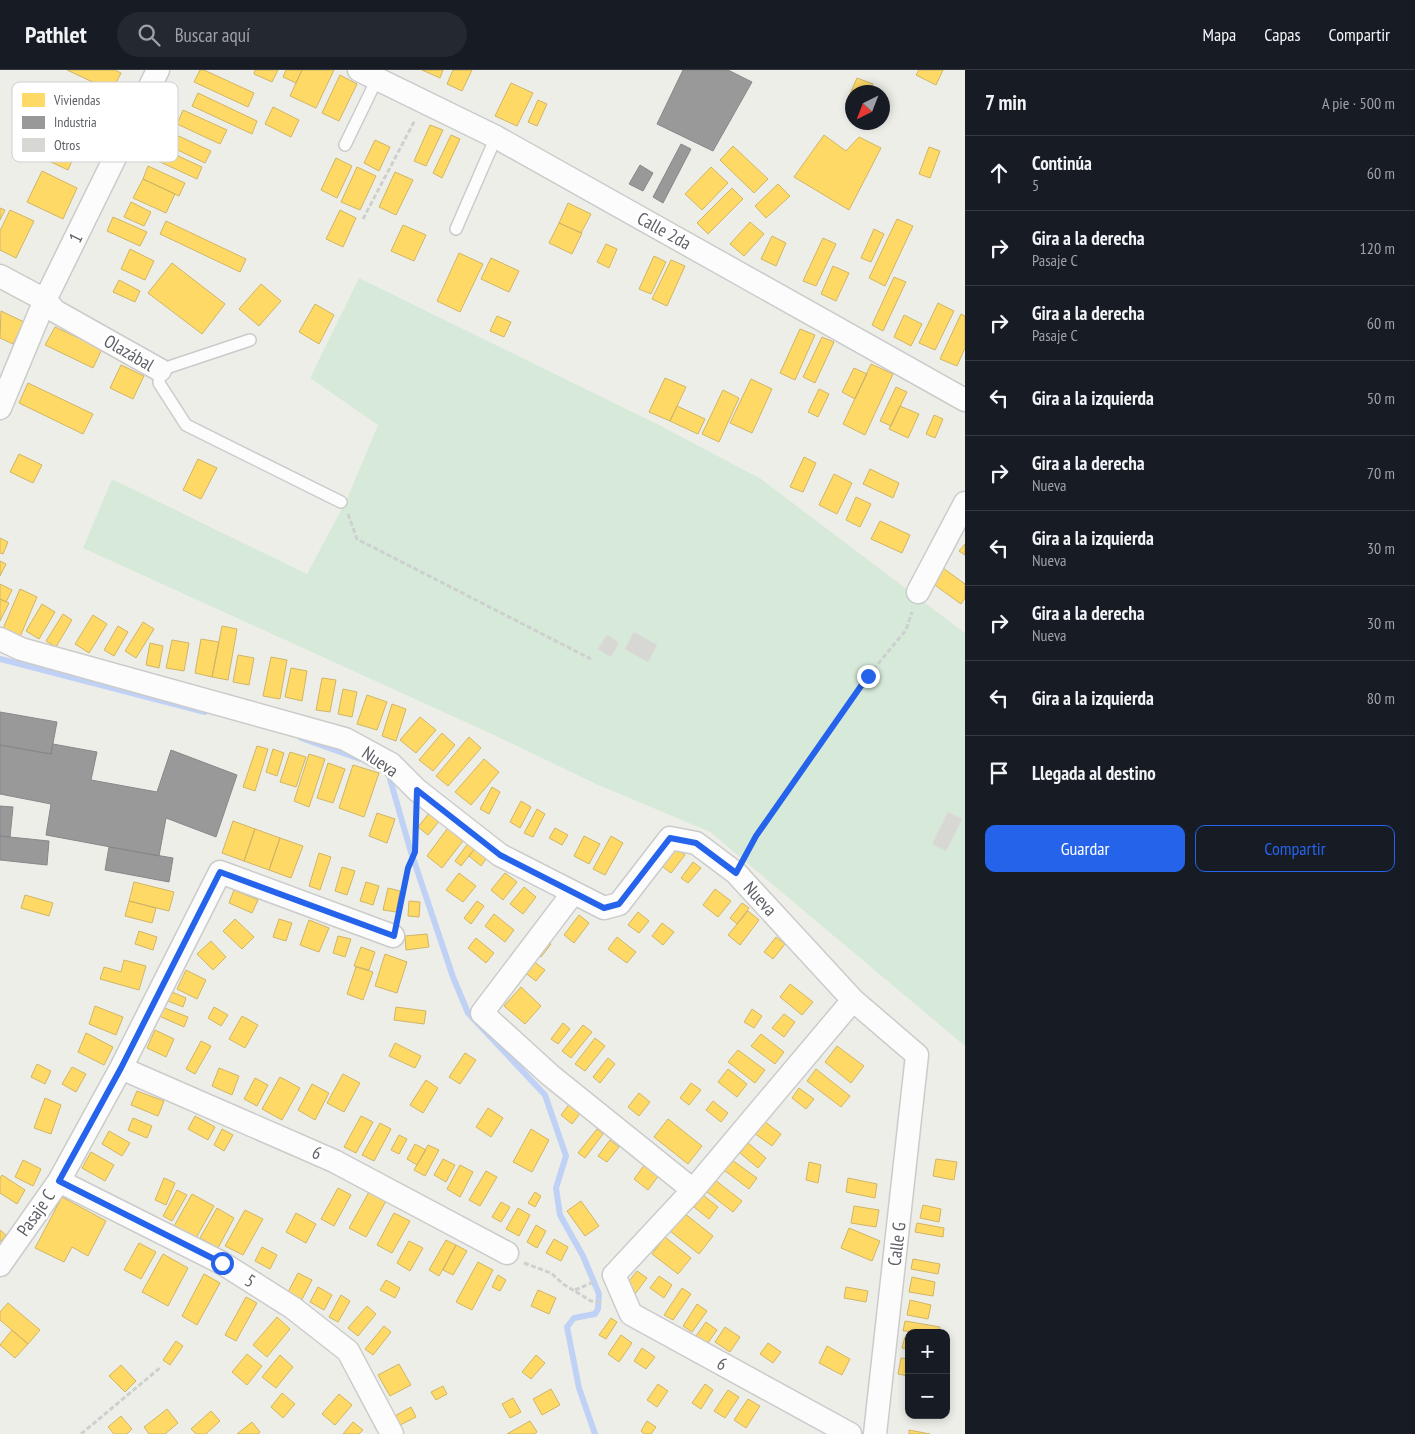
<!DOCTYPE html>
<html lang="es">
<meta charset="utf-8">
<style>
body{margin:0;font-family:"PT Sans Narrow",sans-serif;background:#242831;color:#f1f3f6}
.controls{position:absolute;right:15px;bottom:15px;display:grid;overflow:hidden;border-radius:10px;box-shadow:0 2px 8px #0003}
.controls button{width:45px;height:45px;display:grid;place-items:center;padding:0;border:0;border-bottom:1px solid #363941;background:#171b24;color:#f1f3f6;font:25px sans-serif}
.compass{position:absolute;left:845px;top:15px;width:45px;height:45px;border-radius:50%;background:#171b24;box-shadow:0 2px 8px #0003;rotate:222deg}
.stop{position:absolute;width:15px;height:15px;margin:-11px;border:4px solid #2563eb;border-radius:50%;background:#fff}
.stop.end{background:#2563eb;border-color:#fff;box-shadow:0 1px 5px #0008}
.list{margin:0;padding:0;list-style:none}
h2{display:flex;justify-content:space-between;align-items:center;height:65px;margin:0;padding:0 20px;font-size:21px}
h2 small{font-size:16px;font-weight:400;color:#9ea1a6}
.list li{display:grid;grid-template-columns:32px 1fr auto;gap:15px;align-items:center;box-sizing:border-box;height:75px;padding:0 20px;border-top:1px solid #363941}
.list b{display:block;font-size:19px;white-space:nowrap}
.list p{margin:0;font-size:16px;white-space:nowrap;color:#9ea1a6}
.list em{font-size:16px;font-style:normal;color:#9ea1a6}
.actions{display:flex;gap:10px;padding:15px 20px}
.actions a{flex:1;padding:11px 0;border:1px solid #2563eb;border-radius:10px;text-align:center;font-size:18px;color:#2563eb}
.actions .main{background:#2563eb;color:#fff}
.icon{flex:none;width:28px;height:28px;fill:none;stroke:currentColor;stroke-width:2;stroke-linecap:round;stroke-linejoin:round}
.map{position:relative;flex:none;width:965px;height:1364px;overflow:hidden}
header{display:flex;align-items:center;gap:30px;box-sizing:border-box;height:70px;padding:0 25px;background:#171b24;border-bottom:1px solid #363941}
header strong{font-size:24px}
nav{display:flex;gap:28px;margin-inline-start:auto;font-size:18px}
.search{width:350px;height:45px;background:#242831;display:flex;align-items:center;gap:12px;box-sizing:border-box;padding:0 18px;border-radius:28px;color:#9ea1a6;font-size:19px}
main{display:flex}
aside{flex:1;background:#171b24}
.map>svg:first-child{display:block}
.green{fill:#d7eada}
.homes{fill:#ffd966;stroke:#cfb566}
.industry{fill:#999;stroke:#87888a}
.lines{fill:none;stroke-linecap:round;stroke-linejoin:round}
.stream{stroke:#c0d1f6;stroke-width:6}
.building{fill:#d7d7d4;stroke:#ddddd8}
.lane-casing{stroke:#cbcbcb;stroke-width:14}
.street-casing{stroke:#cbcbcb;stroke-width:25}
.path{stroke:#ccd0ce;stroke-width:3;stroke-dasharray:5 2.5;stroke-linecap:butt}
.lane{stroke:#fcfcfc;stroke-width:11}
.street{stroke:#fcfcfc;stroke-width:22}
.route{stroke:#2563eb;stroke-width:6}
.labels{text-anchor:middle;stroke-width:5;stroke-linejoin:round;paint-order:stroke}
.street-label{font-size:18px;fill:#5e6067;stroke:#fff}
.key{fill:#fff;stroke:#cfcfd1;stroke-width:1}
.key-label{font-size:14px;fill:#5e6067}
</style>
<header>
<strong>Pathlet</strong>
<div class="search"><svg class="icon" aria-label="search" viewBox="0 0 24 24"><circle cx="10" cy="10" r="6"/><path d="M15 15l6 6"/></svg>Buscar aquí</div>
<nav><a>Mapa</a><a>Capas</a><a>Compartir</a></nav>
</header>
<main>
<div class="map">
<svg width="965" height="1364" viewBox="0 0 965 1364">
<rect width="100%" height="100%" fill="#eeeee9"/>
<!-- green -->
<path class="green" d="M359,208L661,356L761,409L965,563V976L710,762L596,714L496,666L83,478L112,409L307,504L347,429L378,355L310,308Z"/>
<!-- homes -->
<path class="homes" d="M67,0H115L121,3L112,21Z
M200,0H204L254,23L248,37L194,12Z
M255,0H278L272,12L254,4Z
M286,0H302L296,13L283,7Z
M302,0H334L316,38L290,26Z
M422,0H443L440,8Z
M453,0H472L462,21L447,14Z
M919,0H943L936,15L916,5Z
M340,5L357,14L339,51L322,43Z
M857,8L873,14L869,22H852V36L846,33Z
M62,12L93,26L85,45L54,31Z
M511,13L533,23L517,56L495,46Z
M198,23L257,51L252,64L192,36Z
M538,30L547,34L537,56L528,52Z
M273,37L299,50L291,67L265,54Z
M183,40L227,60L220,74L177,54Z
M430,55L443,60L426,96L414,91Z
M172,63L211,81L205,93L167,75Z
M451,65L460,69L442,108L433,103Z
M824,65L846,81L859,67L881,78L849,140L794,107Z
M47,68L76,82L68,100L38,86Z
M375,70L390,77L379,101L364,93Z
M733,76L768,109L754,123L720,90Z
M929,77L940,81L930,108L919,104Z
M161,78L202,97L197,109L156,90Z
M336,88L352,96L337,128L321,120Z
M148,96L185,113L179,126L143,109Z
M357,97L376,106L360,140L341,132Z
M711,97L728,113L702,140L685,124Z
M42,101L77,118L63,149L27,132Z
M395,102L413,110L396,145L379,137Z
M143,109L175,124L166,143L133,128Z
M778,114L790,126L766,148L755,136Z
M732,118L743,129L708,164L697,153Z
M131,132L151,142L144,156L124,147Z
M568,133L591,144L581,163L559,153Z
M0,138L5,140L0,150Z
M10,140L34,151L16,188L0,180V161Z
M340,140L356,148L343,177L326,169Z
M113,147L147,162L140,176L107,161Z
M897,149L913,156L885,216L869,208Z
M166,151L246,189L240,202L160,164Z
M750,152L764,164L744,186L730,174Z
M559,153L582,163L572,184L549,173Z
M403,155L426,165L414,191L391,181Z
M874,159L884,164L871,192L861,188Z
M772,166L786,173L776,196L761,189Z
M823,168L836,174L816,216L803,211Z
M606,174L617,179L609,198L597,192Z
M130,179L154,191L145,210L121,199Z
M459,183L483,194L460,242L437,231Z
M654,186L666,192L651,224L639,219Z
M491,188L519,201L509,222L481,209Z
M671,190L685,196L667,236L652,229Z
M172,193L225,234L202,264L148,223Z
M833,196L849,203L836,231L821,224Z
M894,207L906,212L883,261L872,255Z
M119,210L140,221L135,232L113,222Z
M261,214L281,231L259,256L239,239Z
M938,233L954,241L935,280L919,273Z
M315,234L334,245L319,274L299,262Z
M1,241L24,252L13,274L0,268Z
M961,244L965,246V278L957,296L940,289Z
M904,245L922,254L911,276L894,267Z
M497,246L511,252L504,267L490,261Z
M55,257L102,279L93,298L45,275Z
M800,259L815,265L795,310L780,303Z
M822,267L834,272L815,313L803,307Z
M871,294L893,304L865,365L843,354Z
M121,295L144,306L133,329L110,318Z
M854,298L867,304L855,329L842,322Z
M665,308L686,317L670,351L649,342Z
M751,309L772,319L752,363L730,353Z
M28,313L93,344L83,364L19,333Z
M896,317L907,322L891,356L880,351Z
M819,319L829,324L818,347L808,342Z
M723,320L739,328L719,372L702,364Z
M677,336L705,349L698,364L670,351Z
M900,336L919,344L908,368L889,359Z
M934,345L943,349L935,368L926,364Z
M19,384L42,395L33,413L10,402Z
M804,387L816,393L803,422L790,417Z
M198,389L217,398L201,429L183,420Z
M870,399L899,413L893,428L863,414Z
M834,404L852,413L837,444L819,435Z
M856,427L871,434L860,457L846,450Z
M880,451L910,465L902,483L871,469Z
M0,468L8,472L3,484L0,483Z
M965,474V485L959,481Z
M0,491L6,494L0,506Z
M943,498L965,514V528L961,534L932,513Z
M0,514L12,520L6,532L0,529Z
M20,519L37,527L19,569L2,561Z
M0,529L9,533L0,551Z
M42,534L55,542L39,569L26,561Z
M63,544L72,550L56,577L46,571Z
M93,545L107,554L89,583L75,574Z
M143,552L154,559L136,588L125,581Z
M118,556L128,562L114,586L104,580Z
M222,556L237,559L228,610L212,607Z
M201,569L219,572L212,607L195,603Z
M172,570L189,573L184,601L166,598Z
M150,573L163,576L159,598L146,595Z
M238,585L254,588L249,615L233,612Z
M271,587L287,590L280,629L263,626Z
M291,598L307,601L302,631L285,627Z
M322,608L336,610L330,642L316,640Z
M343,619L357,622L352,647L338,644Z
M367,625L387,632L377,660L357,654Z
M392,634L406,639L396,671L382,666Z
M420,647L436,660L416,683L400,670Z
M442,663L455,675L433,701L419,690Z
M469,667L481,678L448,716L436,706Z
M257,676L268,679L255,721L243,717Z
M273,679L284,683L277,706L266,702Z
M290,682L306,687L296,717L280,712Z
M309,684L325,689L309,737L294,731Z
M484,689L499,702L471,735L455,722Z
M328,693L345,699L333,733L317,728Z
M353,695L379,703L364,747L339,738Z
M492,717L500,722L489,744L480,739Z
M521,731L531,737L520,758L510,752Z
M537,739L545,744L533,767L524,763Z
M430,742L440,750L428,765L418,757Z
M377,743L395,749L387,773L369,766Z
M233,751L255,759L244,791L222,783Z
M450,755L466,767L442,798L427,786Z
M555,758L568,765L562,775L549,768Z
M255,759L280,768L269,800L244,791Z
M584,766L600,774L589,794L574,786Z
M611,766L623,773L605,805L593,799Z
M280,768L303,776L291,808L269,800Z
M469,772L476,777L461,796L455,791Z
M673,776L685,785L671,803L659,794Z
M476,777L488,786L481,796L469,786Z
M319,783L331,787L320,820L309,816Z
M693,792L701,798L688,813L681,808Z
M342,797L355,801L347,825L335,821Z
M459,803L476,816L463,832L446,820Z
M505,803L517,812L503,830L491,820Z
M134,812L174,822L169,841L129,831Z
M366,812L379,816L373,835L360,831Z
M524,817L536,827L523,844L510,834Z
M388,818L400,821L396,842L383,840Z
M715,819L731,831L718,847L703,835Z
M234,820L258,830L252,843L229,833Z
M25,825L53,833L49,846L21,838Z
M129,831L156,838L152,853L125,846Z
M409,831L420,832L419,847L408,846Z
M477,831L484,836L471,854L464,848Z
M742,833L749,838L737,854L730,848Z
M748,841L759,850L740,875L728,865Z
M638,842L649,851L639,863L628,855Z
M494,844L514,860L505,872L485,856Z
M579,845L589,853L574,873L564,865Z
M235,849L254,867L242,879L223,861Z
M279,849L292,853L286,871L273,867Z
M309,850L329,858L319,882L300,875Z
M662,853L674,862L663,875L652,866Z
M139,861L157,867L153,880L135,874Z
M427,864L429,877L406,880L405,866Z
M338,866L351,869L345,887L333,883Z
M617,867L636,882L627,893L608,879Z
M776,867L785,874L773,889L764,882Z
M476,868L494,883L486,893L468,878Z
M545,870L551,874L541,887L535,883Z
M211,871L226,887L213,900L197,884Z
M361,877L375,882L369,900L354,896Z
M385,884L407,892L397,923L375,916Z
M124,890L146,896L139,920L100,909L104,897L121,902Z
M533,891L545,900L536,911L524,902Z
M356,897L373,902L363,930L347,924Z
M186,900L206,910L197,929L177,919Z
M790,914L813,932L802,945L780,927Z
M521,917L541,936L525,954L504,936Z
M172,922L186,928L183,937L168,931Z
M95,936L123,947L116,965L89,954Z
M162,937L188,947L184,957L159,946Z
M214,937L228,945L221,956L208,948Z
M396,937L426,941L424,954L394,950Z
M752,939L762,946L754,958L744,952Z
M784,944L795,952L784,967L772,958Z
M242,946L258,955L245,978L229,969Z
M563,953L570,959L558,974L551,969Z
M583,955L592,962L571,988L562,981Z
M155,960L174,969L166,987L147,978Z
M86,963L113,977L104,995L78,982Z
M761,964L784,982L775,994L751,976Z
M595,968L605,976L585,1001L575,994Z
M201,971L211,976L195,1004L186,999Z
M395,973L421,986L415,998L389,986Z
M837,976L864,996L851,1013L825,992Z
M738,980L765,1000L755,1013L728,992Z
M465,983L476,990L460,1014L449,1007Z
M608,988L615,994L600,1013L593,1007Z
M37,994L51,1001L45,1014L31,1007Z
M72,997L86,1004L76,1022L62,1014Z
M219,998L239,1006L232,1025L212,1016Z
M728,999L747,1014L737,1027L718,1012Z
M816,999L850,1026L841,1037L807,1011Z
M343,1004L360,1013L344,1042L327,1033Z
M280,1007L300,1018L282,1050L262,1039Z
M255,1008L268,1015L257,1036L244,1029Z
M426,1010L438,1018L423,1043L410,1035Z
M691,1013L701,1020L689,1035L680,1028Z
M312,1014L329,1023L315,1050L298,1040Z
M799,1018L814,1029L806,1039L792,1028Z
M137,1021L164,1031L158,1046L131,1035Z
M639,1023L650,1032L639,1046L628,1037Z
M45,1028L61,1035L51,1064L34,1058Z
M713,1031L728,1043L721,1052L706,1040Z
M571,1032L582,1041L572,1054L561,1045Z
M488,1038L503,1048L491,1067L476,1057Z
M195,1046L215,1057L208,1070L188,1059Z
M361,1046L373,1052L356,1083L344,1077Z
M133,1048L152,1056L147,1068L128,1060Z
M668,1049L702,1076L688,1094L654,1067Z
M764,1051L781,1064L772,1076L754,1063Z
M380,1053L391,1059L374,1091L362,1085Z
M222,1059L233,1065L224,1081L214,1075Z
M531,1059L549,1070L532,1102L513,1092Z
M597,1059L603,1064L585,1088L578,1083Z
M109,1061L130,1073L122,1086L102,1074Z
M399,1065L407,1069L399,1084L391,1080Z
M610,1070L619,1077L607,1092L598,1086Z
M748,1073L766,1088L758,1098L740,1083Z
M415,1074L426,1080L417,1095L407,1089Z
M428,1075L439,1080L425,1106L414,1100Z
M91,1082L114,1095L105,1111L82,1098Z
M443,1089L455,1095L446,1112L434,1105Z
M936,1089L957,1092L954,1110L933,1106Z
M23,1090L41,1099L33,1116L15,1107Z
M732,1090L757,1108L749,1119L724,1100Z
M809,1092L821,1095L818,1113L806,1110Z
M645,1094L659,1105L648,1120L634,1109Z
M460,1095L473,1102L460,1127L447,1119Z
M486,1101L497,1107L480,1136L469,1130Z
M2,1105L25,1120L17,1134L0,1123V1108Z
M164,1108L175,1113L166,1135L155,1130Z
M848,1108L877,1114L875,1128L846,1122Z
M715,1110L742,1131L733,1142L706,1121Z
M338,1118L351,1125L334,1156L321,1149Z
M177,1120L187,1125L172,1151L163,1146Z
M369,1122L386,1131L366,1167L349,1158Z
M535,1122L541,1126L535,1137L528,1133Z
M192,1124L214,1136L195,1170L173,1158Z
M703,1125L718,1137L709,1149L694,1137Z
M62,1127L106,1151L88,1186L72,1177L64,1192L35,1178Z
M581,1131L599,1156L585,1166L567,1141Z
M501,1132L510,1137L501,1152L492,1147Z
M923,1135L941,1139L939,1152L920,1148Z
M854,1136L879,1140L876,1157L851,1153Z
M217,1138L234,1148L218,1178L200,1168Z
M518,1138L530,1145L519,1166L506,1159Z
M245,1140L263,1149L243,1185L225,1176Z
M296,1143L316,1154L306,1173L286,1162Z
M394,1143L410,1151L392,1183L377,1175Z
M684,1143L713,1166L699,1184L670,1161Z
M917,1153L944,1158L943,1167L915,1162Z
M536,1155L546,1161L537,1178L527,1172Z
M849,1158L880,1171L872,1191L841,1178Z
M0,1160L6,1165L0,1172Z
M665,1167L691,1188L678,1204L652,1184Z
M554,1169L568,1177L561,1191L546,1183Z
M446,1170L456,1175L439,1206L429,1200Z
M409,1171L423,1178L410,1201L397,1193Z
M139,1173L156,1182L141,1209L124,1200Z
M456,1175L467,1181L453,1205L443,1200Z
M262,1177L277,1185L270,1199L255,1191Z
M163,1184L188,1198L168,1236L142,1222Z
M913,1189L940,1194L938,1204L911,1199Z
M478,1192L493,1200L472,1240L456,1232Z
M637,1201L647,1208L635,1224L625,1216Z
M298,1203L312,1210L300,1233L286,1226Z
M204,1204L220,1213L197,1255L182,1246Z
M498,1205L506,1210L500,1221L492,1217Z
M659,1206L672,1215L664,1228L650,1218Z
M912,1207L935,1212L933,1226L909,1222Z
M386,1210L400,1218L395,1228L380,1220Z
M318,1217L332,1225L324,1240L310,1232Z
M846,1217L868,1221L866,1232L844,1228Z
M682,1218L691,1224L673,1250L664,1245Z
M538,1220L556,1228L549,1244L531,1236Z
M341,1225L350,1231L338,1252L329,1247Z
M246,1227L257,1233L236,1271L225,1265Z
M910,1230L931,1235L928,1249L907,1245Z
M8,1233L40,1260L28,1274L0,1250V1242Z
M697,1234L707,1241L692,1262L683,1256Z
M367,1236L376,1244L358,1266L348,1258Z
M277,1247L290,1259L267,1287L253,1275Z
M611,1248L617,1252L606,1269L599,1265Z
M905,1251L940,1257L939,1263L903,1261Z
M706,1252L717,1260L707,1274L696,1266Z
M384,1256L391,1262L373,1285L365,1279Z
M725,1257L740,1267L730,1282L715,1272Z
M12,1260L28,1274L15,1288L0,1275Z
M621,1265L632,1273L619,1292L608,1284Z
M905,1267L909,1268V1280L902,1278Z
M176,1271L183,1276L170,1295L163,1290Z
M768,1273L781,1282L773,1293L760,1284Z
M827,1276L850,1289L842,1305L819,1293Z
M642,1278L655,1287L646,1299L634,1291Z
M247,1284L262,1296L247,1315L232,1302Z
M280,1285L293,1297L276,1318L262,1307Z
M536,1285L545,1293L531,1309L522,1302Z
M901,1288L909,1289V1306L898,1304Z
M399,1294L411,1315L390,1326L378,1305Z
M121,1295L136,1311L125,1322L109,1306Z
M658,1314L668,1321L657,1337L647,1330Z
M705,1314L713,1320L701,1339L692,1333Z
M443,1316L447,1324L436,1330L431,1322Z
M551,1319L560,1335L542,1345L533,1329Z
M728,1320L739,1327L725,1348L714,1341Z
M282,1323L295,1334L283,1348L271,1337Z
M339,1324L352,1335L335,1355L322,1344Z
M513,1328L521,1342L510,1348L502,1334Z
M748,1329L760,1336L746,1358L734,1350Z
M411,1337L416,1347L398,1356L393,1347Z
M167,1339L178,1353L165,1364H149L144,1357Z
M211,1341L220,1351L206,1364H196L191,1359Z
M121,1346L132,1359L127,1364H114L108,1357Z
M530,1351L537,1362L534,1364H507Z
M647,1351L656,1357L651,1364H644L641,1361Z
M252,1352L260,1362L258,1364H237Z
M353,1352L363,1360L359,1364H343Z
M909,1360L930,1364H909Z"/>
<!-- industry -->
<path class="industry" d="M683,0H728L752,12L713,81L657,54Z
M681,74L691,79L663,133L653,127Z
M640,95L653,103L643,121L629,114Z
M0,642L57,652L51,684L0,675Z
M53,674L97,682L91,710L157,722L171,680L237,705L216,767L166,748L159,786L46,765L51,734L0,724V675L51,684Z
M0,736L13,737L10,767L0,766Z
M0,766L49,771L47,795L0,790Z
M109,777L173,788L169,812L105,800Z"/>
<g class="lines">
<!-- stream -->
<path class="stream" d="M0,589L205,642
M301,668L360,689
M388,702L410,779L453,907L468,943L545,1025L566,1086L556,1118L560,1145L583,1186L599,1224L598,1239L595,1244L574,1248L567,1257L579,1318L595,1364"/>
</g>
<!-- building -->
<path class="building" d="M634,562L657,575L648,592L625,579Z
M607,565L619,573L611,587L598,579Z
M948,742L962,749L946,781L932,774Z"/>
<g class="lines">
<!-- lane casing -->
<g class="lane-casing">
<path id="lane" d="M345,75L377,9
M456,159L496,67
M250,270L160,300L159,313L186,355L341,432"/>
</g>
<!-- street casing -->
<g class="street-casing">
<path id="street" d="M359,0L496,67L965,330
M0,206L45,230L55,241L160,300
M0,338L45,230L158,0
M918,522L965,433
M0,569L21,579L345,669L391,694L417,720L500,785L604,838L619,834L670,768L696,773L736,803L853,930L917,985L875,1364
M573,823L482,943L550,1005L693,1120
M121,998L334,1091L507,1183
M59,1111L222,1193L293,1238L348,1281L392,1364
M0,1195L59,1111L121,998L220,802L393,866
M850,1364L631,1244L614,1205L693,1120L853,930"/>
</g>
<!-- path -->
<path class="path" d="M363,149L415,50
M348,444L357,469L591,589
M746,785L756,766L868,606L906,560L912,542
M397,847L408,798L415,781L416,746
M524,1193L551,1203L563,1214L591,1231L602,1232
M575,1220L594,1212
M81,1364L161,1297"/>
<!-- lane -->
<use href="#lane" class="lane"/>
<!-- street -->
<use href="#street" class="street"/>
</g>
<g class="lines">
<!-- route -->
<path class="route" d="M222,1193L59,1111L121,998L220,802L394,866L408,798L415,782L417,720L500,785L604,838L619,834L670,768L696,773L736,803L756,766L868,606"/>
</g>
<g class="labels">
<!-- street labels -->
<g class="street-label">
<text transform="translate(664 161) rotate(29)" y="6">Calle 2da</text>
<text transform="translate(76 168) rotate(-64)" y="6">1</text>
<text transform="translate(129 283) rotate(30)" y="6">Olazábal</text>
<text transform="translate(380 692) rotate(34)" y="6">Nueva</text>
<text transform="translate(760 829) rotate(48)" y="6">Nueva</text>
<text transform="translate(317 1083) rotate(24)" y="6">6</text>
<text transform="translate(36 1143) rotate(-55)" y="6">Pasaje C</text>
<text transform="translate(897 1174) rotate(-83)" y="6">Calle G</text>
<text transform="translate(250 1211) rotate(32)" y="6">5</text>
<text transform="translate(722 1294) rotate(29)" y="6">6</text>
</g>
</g>
<!-- legend -->
<rect x="12" y="12" width="166" height="80" rx="8" class="key"/>
<rect x="22" y="23" width="23" height="14" fill="#ffd966"/>
<rect x="22" y="46" width="23" height="13" fill="#999"/>
<rect x="22" y="68" width="23" height="14" fill="#d7d7d4"/>
<g class="key-label">
<text x="54" y="35">Viviendas</text>
<text x="54" y="57">Industria</text>
<text x="54" y="80">Otros</text>
</g>
</svg>
<div class="controls">
<button>+</button>
<button>−</button>
</div>
<svg class="compass" viewBox="-18 -18 36 36"><path d="M0-13l5 13h-10z" fill="#e53935"/><path d="M0 13l5-13h-10z" fill="#9ea1a6"/></svg>
<div class="stop" style="left:222px;top:1193px"></div>
<div class="stop end" style="left:868px;top:606px"></div>
</div>
<aside>
<h2>7 min<small>A pie · 500 m</small></h2>
<ul class="list">
<li><svg class="icon" aria-label="ahead" viewBox="0 0 24 24"><path d="M12 20V5M6 11l6-6 6 6"/></svg><div><b>Continúa</b><p>5</p></div><em>60 m</em></li>
<li><svg class="icon" aria-label="right" viewBox="0 0 24 24"><path d="M7 20v-9h11M14 6l5 5-5 5"/></svg><div><b>Gira a la derecha</b><p>Pasaje C</p></div><em>120 m</em></li>
<li><svg class="icon" aria-label="right" viewBox="0 0 24 24"><path d="M7 20v-9h11M14 6l5 5-5 5"/></svg><div><b>Gira a la derecha</b><p>Pasaje C</p></div><em>60 m</em></li>
<li><svg class="icon" aria-label="left" viewBox="0 0 24 24"><path d="M17 20v-9H6M10 6l-5 5 5 5"/></svg><div><b>Gira a la izquierda</b></div><em>50 m</em></li>
<li><svg class="icon" aria-label="right" viewBox="0 0 24 24"><path d="M7 20v-9h11M14 6l5 5-5 5"/></svg><div><b>Gira a la derecha</b><p>Nueva</p></div><em>70 m</em></li>
<li><svg class="icon" aria-label="left" viewBox="0 0 24 24"><path d="M17 20v-9H6M10 6l-5 5 5 5"/></svg><div><b>Gira a la izquierda</b><p>Nueva</p></div><em>30 m</em></li>
<li><svg class="icon" aria-label="right" viewBox="0 0 24 24"><path d="M7 20v-9h11M14 6l5 5-5 5"/></svg><div><b>Gira a la derecha</b><p>Nueva</p></div><em>30 m</em></li>
<li><svg class="icon" aria-label="left" viewBox="0 0 24 24"><path d="M17 20v-9H6M10 6l-5 5 5 5"/></svg><div><b>Gira a la izquierda</b></div><em>80 m</em></li>
<li><svg class="icon" aria-label="arrive" viewBox="0 0 24 24"><path d="M6 21V4h12l-3 4 3 4H6"/></svg><div><b>Llegada al destino</b></div></li>
</ul>
<div class="actions"><a class="main">Guardar</a><a>Compartir</a></div>
</aside>
</main>
